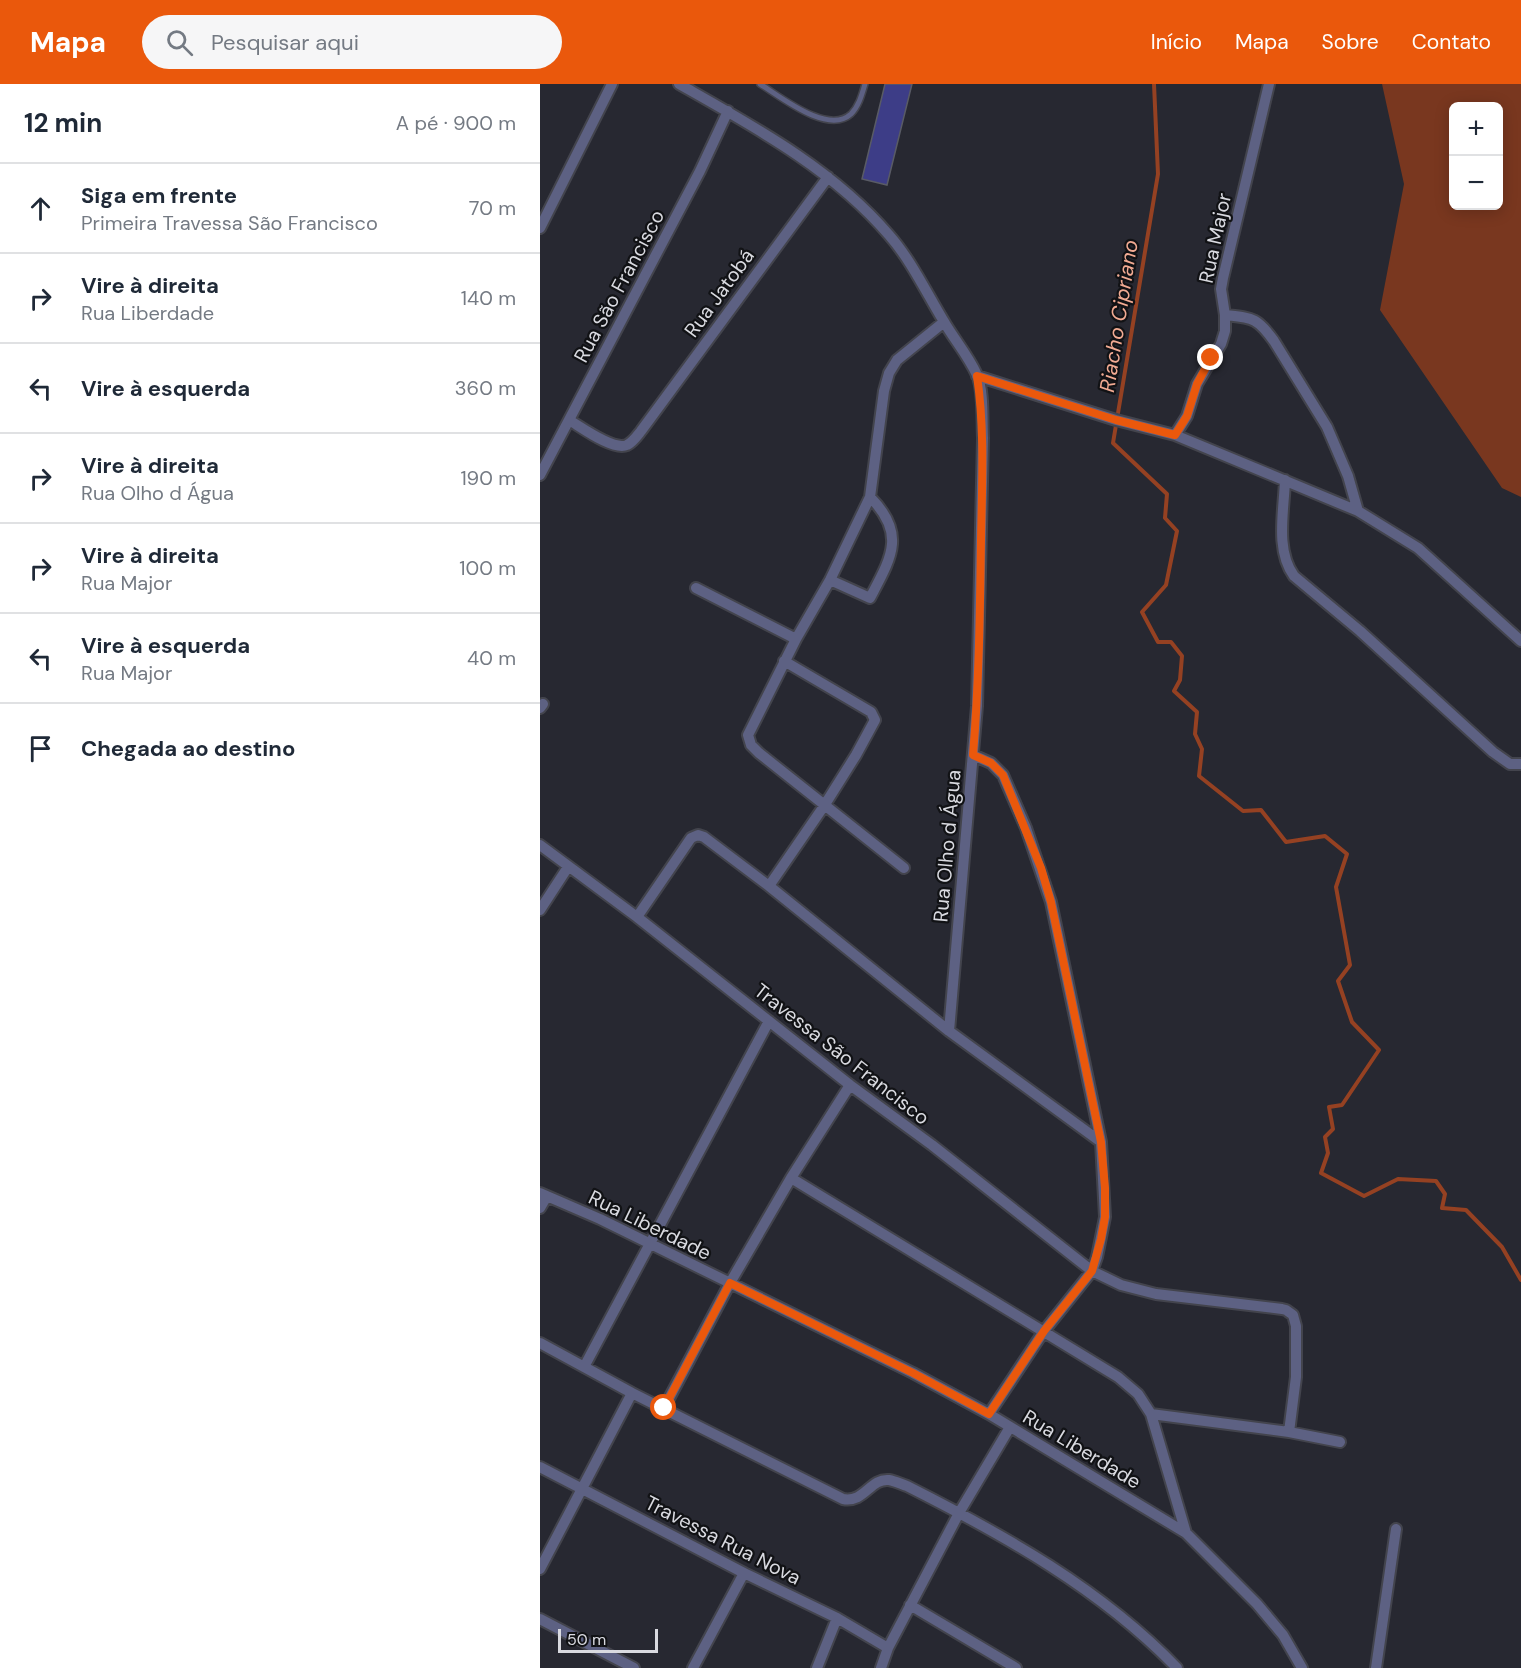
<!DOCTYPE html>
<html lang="pt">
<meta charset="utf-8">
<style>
body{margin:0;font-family:"DM Sans",sans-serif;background:#f6f6f7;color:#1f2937}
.controls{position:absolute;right:18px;top:18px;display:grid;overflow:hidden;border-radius:9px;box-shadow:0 3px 15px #0003}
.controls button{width:54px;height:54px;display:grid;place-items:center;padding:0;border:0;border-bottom:2px solid #e0e1e3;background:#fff;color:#1f2937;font:30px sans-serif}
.scale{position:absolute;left:18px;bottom:15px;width:100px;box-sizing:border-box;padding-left:6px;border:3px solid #d9dae0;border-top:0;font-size:16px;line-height:21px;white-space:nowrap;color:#d9dae0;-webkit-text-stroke:4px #111215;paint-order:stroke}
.stop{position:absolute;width:18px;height:18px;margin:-14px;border:4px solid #ea580c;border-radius:50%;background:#fff}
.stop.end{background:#ea580c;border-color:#fff;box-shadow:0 2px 6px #0008}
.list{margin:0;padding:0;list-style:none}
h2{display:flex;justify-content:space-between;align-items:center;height:78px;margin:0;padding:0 24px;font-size:26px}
h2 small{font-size:20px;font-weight:400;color:#747a83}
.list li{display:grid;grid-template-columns:39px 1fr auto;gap:18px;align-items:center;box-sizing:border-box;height:90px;padding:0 24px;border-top:2px solid #e0e1e3}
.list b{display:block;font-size:22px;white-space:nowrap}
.list p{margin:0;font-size:20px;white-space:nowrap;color:#747a83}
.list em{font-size:20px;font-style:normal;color:#747a83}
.icon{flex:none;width:33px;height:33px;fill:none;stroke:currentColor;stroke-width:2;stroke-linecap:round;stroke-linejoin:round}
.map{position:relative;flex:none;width:981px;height:1584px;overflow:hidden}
header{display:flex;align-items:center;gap:36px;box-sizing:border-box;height:84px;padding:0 30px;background:#ea580c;color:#fff}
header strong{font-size:28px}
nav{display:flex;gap:33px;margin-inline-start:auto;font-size:21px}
.search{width:420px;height:54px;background:#f6f6f7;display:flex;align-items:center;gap:15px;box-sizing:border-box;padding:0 21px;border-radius:33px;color:#747a83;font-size:22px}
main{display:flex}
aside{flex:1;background:#fff}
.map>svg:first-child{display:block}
.green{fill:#79371f;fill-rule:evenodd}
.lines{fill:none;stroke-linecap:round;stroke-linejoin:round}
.stream{stroke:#954122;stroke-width:4}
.building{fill:#3d3d87;stroke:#595b65;stroke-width:1.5}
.service-casing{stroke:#43444d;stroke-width:8}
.minor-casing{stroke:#43444d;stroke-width:14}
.service{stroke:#5d6183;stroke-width:5}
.minor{stroke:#5d6183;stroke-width:10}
.route{stroke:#ea580c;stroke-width:8}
.labels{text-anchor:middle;stroke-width:4.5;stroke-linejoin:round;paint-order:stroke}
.street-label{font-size:20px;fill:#d9dae0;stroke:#111215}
.water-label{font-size:21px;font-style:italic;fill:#f2ab93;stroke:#111215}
</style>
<header>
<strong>Mapa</strong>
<div class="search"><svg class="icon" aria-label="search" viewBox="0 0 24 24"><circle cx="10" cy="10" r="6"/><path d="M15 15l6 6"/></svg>Pesquisar aqui</div>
<nav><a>Início</a><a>Mapa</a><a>Sobre</a><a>Contato</a></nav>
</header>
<main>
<aside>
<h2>12 min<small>A pé · 900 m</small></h2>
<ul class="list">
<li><svg class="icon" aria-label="ahead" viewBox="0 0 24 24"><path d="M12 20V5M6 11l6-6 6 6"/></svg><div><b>Siga em frente</b><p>Primeira Travessa São Francisco</p></div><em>70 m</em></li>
<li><svg class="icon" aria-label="right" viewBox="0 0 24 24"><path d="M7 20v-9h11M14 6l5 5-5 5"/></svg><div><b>Vire à direita</b><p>Rua Liberdade</p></div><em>140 m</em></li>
<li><svg class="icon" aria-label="left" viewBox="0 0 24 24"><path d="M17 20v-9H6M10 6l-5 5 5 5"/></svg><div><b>Vire à esquerda</b></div><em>360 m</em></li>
<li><svg class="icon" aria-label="right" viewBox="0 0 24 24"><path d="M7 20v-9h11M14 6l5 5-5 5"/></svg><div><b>Vire à direita</b><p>Rua Olho d Água</p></div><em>190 m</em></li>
<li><svg class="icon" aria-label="right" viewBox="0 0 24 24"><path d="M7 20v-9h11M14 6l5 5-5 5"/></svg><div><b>Vire à direita</b><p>Rua Major</p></div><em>100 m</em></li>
<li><svg class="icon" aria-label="left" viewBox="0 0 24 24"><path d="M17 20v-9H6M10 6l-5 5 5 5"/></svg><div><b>Vire à esquerda</b><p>Rua Major</p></div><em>40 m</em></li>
<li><svg class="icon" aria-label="arrive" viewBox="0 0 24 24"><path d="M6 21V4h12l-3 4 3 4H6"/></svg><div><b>Chegada ao destino</b></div></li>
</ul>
</aside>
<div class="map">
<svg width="981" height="1584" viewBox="0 0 981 1584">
<rect width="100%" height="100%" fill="#272831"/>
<!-- green -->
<path class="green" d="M842,0H981V413L962,404L840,226L864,100ZM914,22H958V122H914Z"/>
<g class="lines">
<!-- stream -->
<path class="stream" d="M614,0L618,90L573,359L627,410L625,434L637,447L626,501L602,528L618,558H631L642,572L640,596L634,607L657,628L655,650L662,665L659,692L703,727L721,726L746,758L785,752L807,770L796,803L810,881L798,897L812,938L839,966L802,1021L789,1023L793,1045L785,1053L788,1069L781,1089L824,1112L858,1095L896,1097L905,1110L902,1124L926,1126L962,1163L981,1196"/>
</g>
<!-- building -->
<path class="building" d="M345,0H372L347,101L322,95Z"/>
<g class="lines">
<!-- service casing -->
<g class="service-casing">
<path id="service" d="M220,0C241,13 288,51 311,30C319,22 322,10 325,0"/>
</g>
<!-- minor casing -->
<g class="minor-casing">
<path id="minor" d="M139,0C213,42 293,85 349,151C371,176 386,208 403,236C413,254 428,271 437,291C444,307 442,336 443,354L437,622L409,947
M0,144L72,0
M685,231C712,234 717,233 734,257L787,343L808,392L818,427
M437,292L576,336L635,351L647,332L657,300L681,260L685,247V231L681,205L683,194L729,0
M29,336C41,343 73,367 87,361C93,358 97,352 101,347L288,93
M635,351L818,427L878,464L981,557
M0,391L160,87L188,27
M745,396C744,427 735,466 754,492L820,547L953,668L970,680H981
M290,496L330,514C351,474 367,450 330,413
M156,504L256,555
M0,624L3,620
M433,671L451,679L463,691L486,744L511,818L561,1058L565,1133L557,1173L552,1187L504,1247L449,1330
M0,761L97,833L310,1001L392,1061L552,1187L581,1201L616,1210L742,1225L746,1226L753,1231L756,1242V1293L749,1348
M364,784L219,669L211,661L208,651L256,555L290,496L330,413L344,307L349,289L357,276L404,238
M229,802L284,722L316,671L335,636L331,628L244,577
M0,826L28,783
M97,833L151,754L158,751L164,753L229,802L409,947L561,1058
M251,1094L578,1293L598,1310L611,1330L646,1449
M0,1109L60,1135L373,1289L449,1330L646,1449L717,1520L743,1551L762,1584
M0,1124L7,1112
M0,1259L92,1309L303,1415C325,1419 330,1394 349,1396C355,1397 361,1400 367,1402C464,1451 561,1505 637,1584
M44,1283L229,937
M124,1324L190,1199L251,1094L310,1001
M611,1330L749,1348L800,1358
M0,1383L204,1489L297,1534L348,1564
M0,1485L92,1309
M370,1521L476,1584
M0,1535L94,1584
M153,1584L204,1489
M277,1584L297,1534
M341,1584L348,1564L419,1429L470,1343
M836,1584L856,1445"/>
</g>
<!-- service -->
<use href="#service" class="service"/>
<!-- minor -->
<use href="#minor" class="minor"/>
</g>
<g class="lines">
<!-- route -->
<path class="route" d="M124,1324L190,1199L373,1289L449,1330L504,1247L552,1187L561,1155L565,1133V1104L561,1058L511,818L501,784L463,691L451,679L433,671C439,600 440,528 441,456C442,401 445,346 437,292L576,336L635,351L647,332L657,300L671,274"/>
</g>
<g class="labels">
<!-- street labels -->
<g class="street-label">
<text transform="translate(675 154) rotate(-78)" y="7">Rua Major</text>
<text transform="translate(79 202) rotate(-62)" y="7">Rua São Francisco</text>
<text transform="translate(179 209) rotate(-54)" y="7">Rua Jatobá</text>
<text transform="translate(407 762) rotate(-85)" y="7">Rua Olho d Água</text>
<text transform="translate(302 970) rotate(38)" y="7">Travessa São Francisco</text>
<text transform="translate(110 1141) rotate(26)" y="7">Rua Liberdade</text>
<text transform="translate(542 1365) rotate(31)" y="7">Rua Liberdade</text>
<text transform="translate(183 1456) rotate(27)" y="7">Travessa Rua Nova</text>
</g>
<!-- water labels -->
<g class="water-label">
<text transform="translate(579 232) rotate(-81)" y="7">Riacho Cipriano</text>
</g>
</g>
</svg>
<div class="controls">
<button>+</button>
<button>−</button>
</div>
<div class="scale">50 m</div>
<div class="stop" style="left:124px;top:1324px"></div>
<div class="stop end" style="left:671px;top:274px"></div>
</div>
</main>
